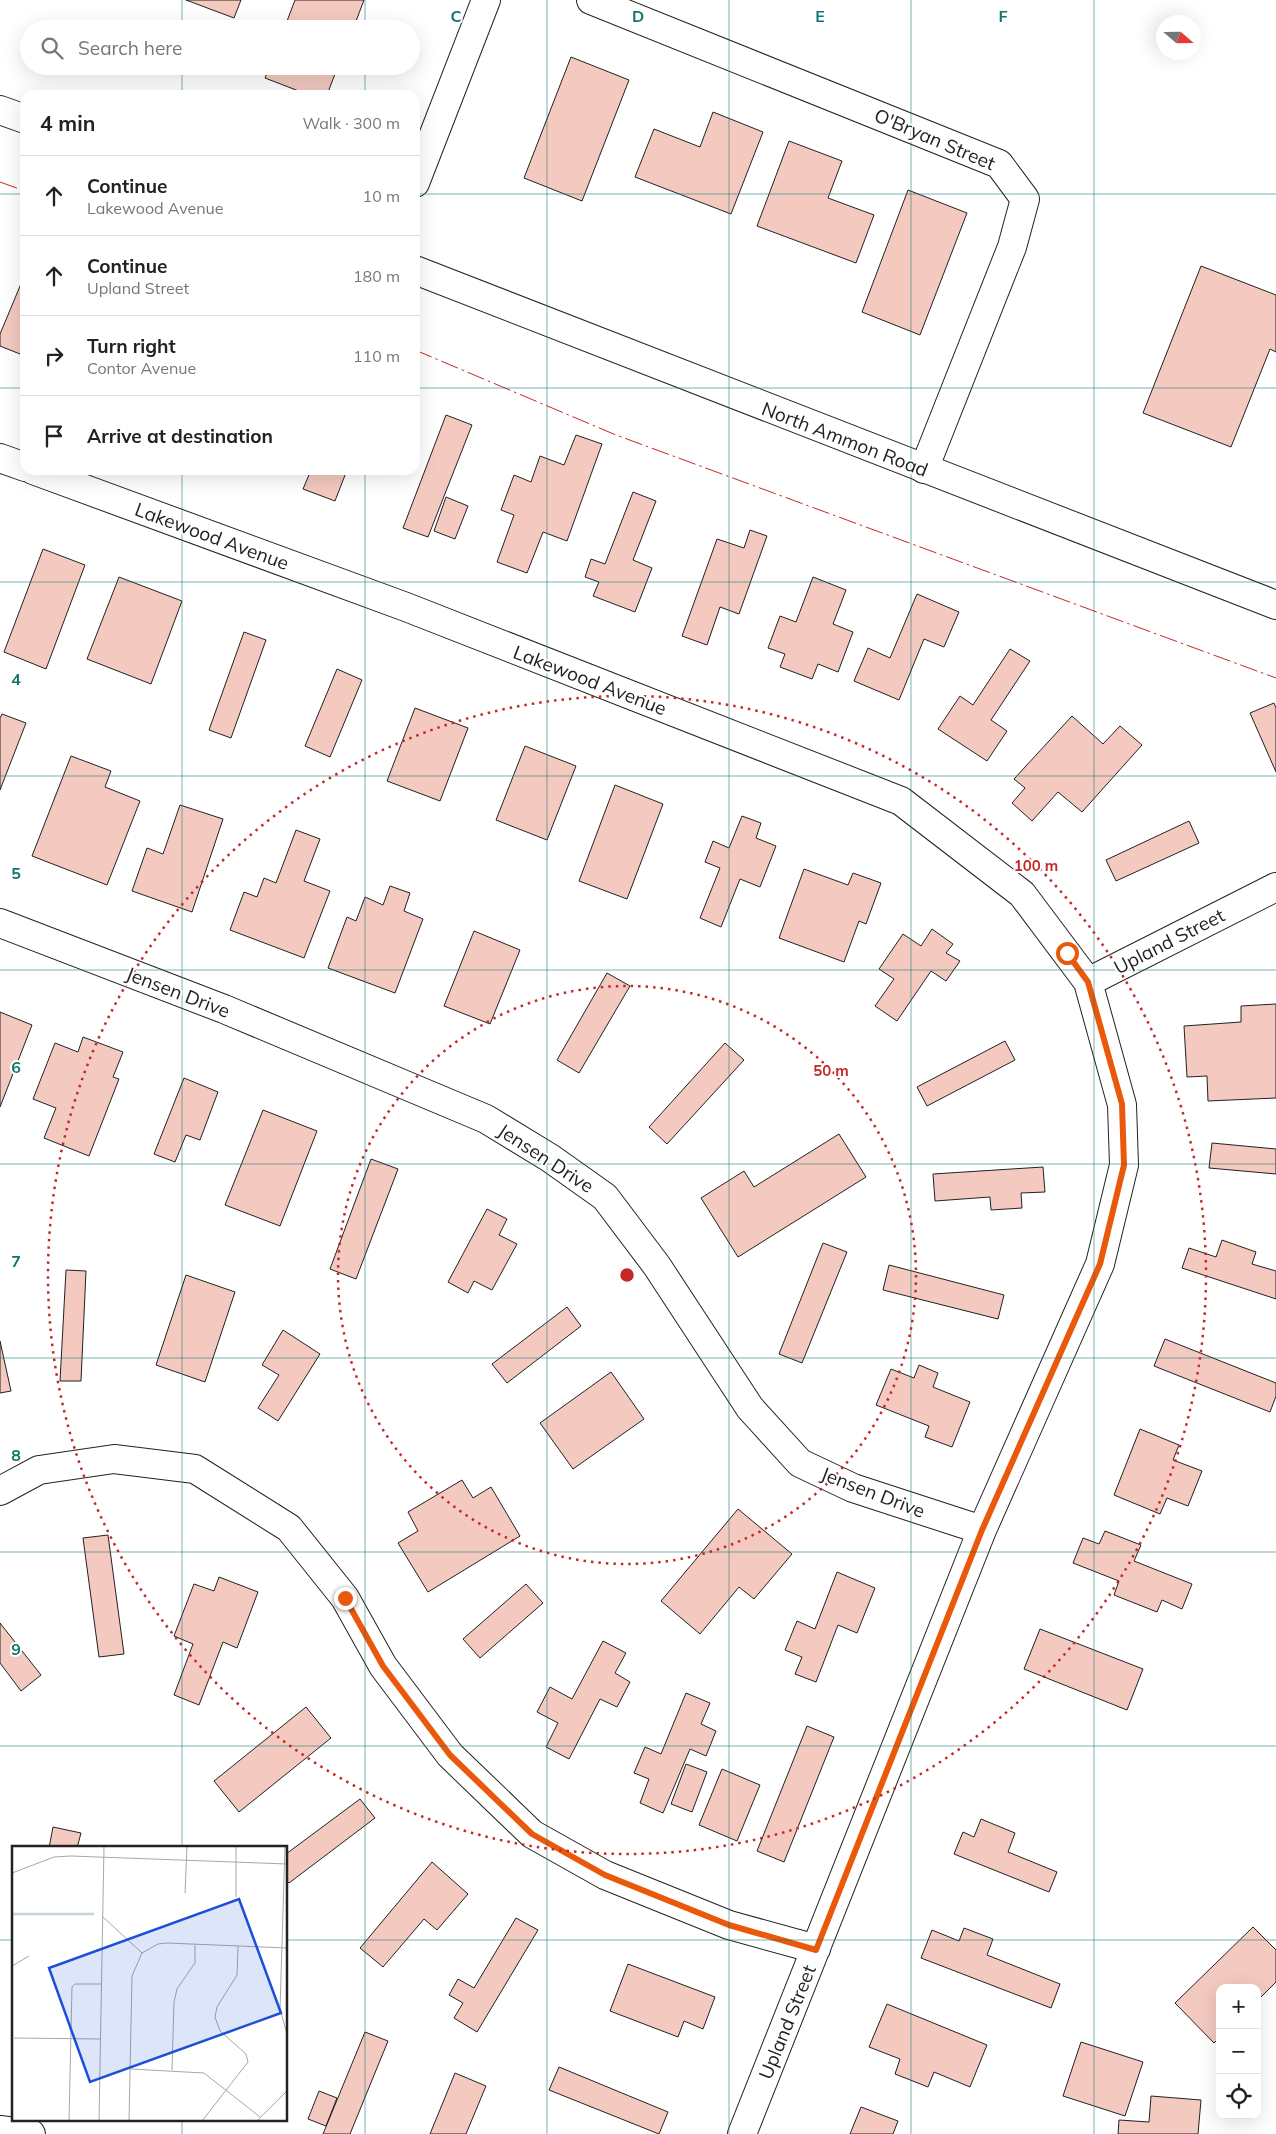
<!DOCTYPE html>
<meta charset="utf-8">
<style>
body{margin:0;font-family:Mulish,sans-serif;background:#f6f6f6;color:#222}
.controls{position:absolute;right:15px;bottom:15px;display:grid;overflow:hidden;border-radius:10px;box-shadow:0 5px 20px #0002}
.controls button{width:45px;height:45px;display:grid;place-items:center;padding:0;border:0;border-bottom:1px solid #e0e0e0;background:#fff;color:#222;font:25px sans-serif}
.compass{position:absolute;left:1156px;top:15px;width:45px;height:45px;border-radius:50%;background:#fff;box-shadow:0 5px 20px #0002;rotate:110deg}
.stop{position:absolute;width:15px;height:15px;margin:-11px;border:4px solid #ea580c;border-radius:50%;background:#fff}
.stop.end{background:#ea580c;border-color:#fff;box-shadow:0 1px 5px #0008}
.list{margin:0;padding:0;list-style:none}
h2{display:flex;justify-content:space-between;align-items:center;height:65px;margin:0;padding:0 20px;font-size:21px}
h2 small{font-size:16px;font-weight:400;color:#767676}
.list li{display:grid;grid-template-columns:32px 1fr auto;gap:15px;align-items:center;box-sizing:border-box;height:80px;padding:0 20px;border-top:1px solid #e0e0e0}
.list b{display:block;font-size:19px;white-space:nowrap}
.list p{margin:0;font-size:16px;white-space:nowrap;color:#767676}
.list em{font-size:16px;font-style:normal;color:#767676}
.icon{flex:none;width:28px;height:28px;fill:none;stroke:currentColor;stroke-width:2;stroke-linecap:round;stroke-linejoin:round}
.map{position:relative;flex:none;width:1276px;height:2134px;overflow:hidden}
.search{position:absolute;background:#fff;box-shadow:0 5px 20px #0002;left:20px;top:20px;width:400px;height:55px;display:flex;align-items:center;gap:12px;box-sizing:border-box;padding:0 18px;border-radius:28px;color:#767676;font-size:19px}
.panel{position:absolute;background:#fff;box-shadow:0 5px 20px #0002;left:20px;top:90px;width:400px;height:385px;border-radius:15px}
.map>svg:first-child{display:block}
.building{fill:#f3c9c0;stroke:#222}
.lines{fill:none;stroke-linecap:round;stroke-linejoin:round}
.street-casing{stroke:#222;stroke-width:30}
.secondary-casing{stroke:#222;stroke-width:30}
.street{stroke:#fff;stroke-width:28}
.secondary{stroke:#fff;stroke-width:28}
.power{stroke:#c62828;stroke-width:1;stroke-dasharray:18 4 2.5 4;stroke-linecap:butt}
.route{stroke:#ea580c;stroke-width:6}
.grid{fill:none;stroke:#0f766e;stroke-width:1;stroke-opacity:0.55}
.ring{fill:none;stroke:#c62828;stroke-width:2.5;stroke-dasharray:2.5 5}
.labels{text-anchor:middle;stroke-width:4;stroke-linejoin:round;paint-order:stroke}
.street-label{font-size:19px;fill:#222;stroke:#fff}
.inset-river{fill:none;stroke:#c7d3dd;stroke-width:2.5}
.inset-road{fill:none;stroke:#a7a7a7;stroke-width:1}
.view{fill:#1d4ed8;fill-opacity:0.15;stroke:#1d4ed8;stroke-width:2.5}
.inset-edge{fill:none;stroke:#222;stroke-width:2.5}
.grid-label{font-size:16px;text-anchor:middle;font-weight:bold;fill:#0f766e;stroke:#fff;stroke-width:4;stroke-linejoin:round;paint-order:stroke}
.centre{fill:#c62828;stroke:#fff;stroke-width:2.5}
.ring-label{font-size:15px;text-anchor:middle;font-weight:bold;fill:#c62828;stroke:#fff;stroke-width:4;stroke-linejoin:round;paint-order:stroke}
</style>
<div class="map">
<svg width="1276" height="2134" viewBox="0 0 1276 2134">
<rect width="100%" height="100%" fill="#fff"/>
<!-- building -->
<path class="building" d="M186,0H241L234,18Z
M295,0H364L353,29H284Z
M571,57L629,80L582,201L524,178Z
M270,66H338L327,95H309L265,78Z
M713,112L763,132L731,214L635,177L654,129L700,147Z
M789,141L842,161L828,198L874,215L856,263L757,226Z
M908,190L967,213L920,335L862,312Z
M1201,266L1276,295V352L1270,349L1231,447L1143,413Z
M23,279L25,280V356L0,346V334Z
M446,415L472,425L428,537L403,528Z
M576,435L602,444L567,541L543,532L527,573L497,562L514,515L501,510L514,475L531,482L540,456L564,465Z
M311,470H347L335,501L303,489Z
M633,492L656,501L633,560L652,568L635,612L593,596L599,582L585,577L591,559L605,564Z
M446,497L468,506L455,539L434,531Z
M750,530L767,536L739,614L720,607L707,645L682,636L717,539L744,548Z
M43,549L85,565L46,669L4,652Z
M119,577L182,601L151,684L87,659Z
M813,577L846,590L833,624L853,632L838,672L818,664L812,679L780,667L785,654L768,648L780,616L796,622Z
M917,594L959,612L944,647L924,639L899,700L854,681L868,648L890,658Z
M244,632L266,640L231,738L209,730Z
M1010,649L1030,661L991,720L1007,731L987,761L938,729L960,696L973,705Z
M337,669L362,680L330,757L305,746Z
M1274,703L1276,708V772L1250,713Z
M415,708L468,728L440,801L387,781Z
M2,714L26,723L0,790V718Z
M1072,716L1103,744L1120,726L1142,745L1082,812L1058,792L1032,821L1012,803L1025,788L1014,779Z
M525,746L576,766L547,840L496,820Z
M71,756L111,771L105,787L140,801L107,885L32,856Z
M615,785L663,804L627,899L579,881Z
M180,805L223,819L192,912L132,891L147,848L163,854Z
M742,816L761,823L756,838L776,846L760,887L740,879L721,927L700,918L720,868L705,862L713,841L729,848Z
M1189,821L1199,843L1116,881L1106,860Z
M296,830L320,839L304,881L330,891L304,958L230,930L244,892L257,897L264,878L276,883Z
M804,869L848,885L853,873L881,883L866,924L859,921L844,962L779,938Z
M390,886L410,893L404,911L423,919L395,993L328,968L347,917L356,921L365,897L383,905Z
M932,929L953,944L946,953L960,961L946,981L931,971L897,1021L875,1006L894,979L879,969L903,934L921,946Z
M474,931L520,950L490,1024L444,1006Z
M607,973L630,986L579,1073L557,1060Z
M1276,1004V1098L1208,1101L1207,1076L1187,1077L1184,1026L1241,1022V1006Z
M0,1012L32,1025L0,1107Z
M83,1037L123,1052L113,1077L119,1079L89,1156L44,1138L56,1108L33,1099L55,1043L78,1052Z
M1005,1041L1015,1060L927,1106L917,1087Z
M725,1043L744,1060L667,1144L649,1127Z
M184,1078L218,1092L200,1140L186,1135L175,1162L154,1154Z
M263,1110L317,1131L280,1226L225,1205Z
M839,1134L866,1177L738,1257L701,1198L744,1171L754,1187Z
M1212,1143L1276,1149V1174L1209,1168Z
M371,1159L398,1169L356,1279L330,1269Z
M1043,1167L1045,1192L1021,1193L1022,1208L991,1210L990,1197L935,1201L933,1174Z
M487,1209L507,1219L499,1235L517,1244L492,1290L474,1281L468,1293L448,1282Z
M1222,1240L1256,1252L1252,1264L1276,1271V1299L1182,1268L1189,1248L1216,1257Z
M823,1243L847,1252L802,1363L779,1354Z
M889,1265L1004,1295L998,1319L883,1290Z
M66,1270L86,1271L81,1381H60Z
M186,1275L235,1292L205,1382L156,1365Z
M567,1307L581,1326L507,1383L492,1364Z
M283,1330L320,1354L278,1421L258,1408L279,1375L262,1365Z
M1165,1339L1276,1383V1396L1270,1412L1154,1366Z
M0,1341L11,1391L0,1393Z
M919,1365L938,1373L933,1387L970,1402L952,1447L925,1437L929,1426L876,1405L891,1369L914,1378Z
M611,1372L644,1419L573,1469L540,1423Z
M1140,1429L1179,1445L1173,1460L1202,1471L1188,1506L1167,1498L1160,1514L1114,1495Z
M462,1480L473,1498L491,1487L520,1536L428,1592L398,1543L418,1531L408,1512Z
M738,1509L792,1554L754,1599L739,1587L700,1634L661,1601Z
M1105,1531L1141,1545L1134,1561L1192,1584L1182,1609L1162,1600L1157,1612L1114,1595L1119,1581L1073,1563L1083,1538L1099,1544Z
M108,1535L124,1654L99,1657L83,1538Z
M837,1572L875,1588L857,1633L838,1625L816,1682L795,1674L802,1657L785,1650L797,1621L815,1629Z
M219,1577L258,1592L237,1648L223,1642L199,1705L174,1695L193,1644L174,1636L194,1584L214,1591Z
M526,1584L543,1603L480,1658L463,1639Z
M0,1623L41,1675L21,1691L0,1663Z
M1040,1629L1143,1669L1127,1710L1024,1669Z
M603,1641L626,1653L615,1673L630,1682L617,1707L600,1699L569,1759L546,1747L558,1723L537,1712L550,1687L572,1699Z
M686,1693L710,1703L701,1724L716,1731L706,1756L690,1749L663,1813L640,1803L649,1779L634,1773L645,1747L661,1754Z
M306,1707L331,1738L239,1812L214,1781Z
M807,1726L834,1737L784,1862L757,1851Z
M686,1764L707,1772L692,1812L671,1804Z
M722,1769L760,1785L737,1841L699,1825Z
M360,1799L375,1818L289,1883L286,1880V1854Z
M981,1819L1015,1833L1008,1852L1057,1872L1049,1892L954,1854L963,1832L974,1837Z
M53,1827L81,1833L77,1848H49Z
M432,1862L468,1894L437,1930L424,1919L383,1967L360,1948Z
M516,1918L538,1930L477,2032L454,2018L463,2003L449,1995L458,1979L474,1988Z
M1253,1927L1276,1950V1982L1257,2001V1988H1220V2037L1214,2043L1175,2003Z
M964,1928L993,1939L987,1955L1060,1984L1051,2008L921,1958L932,1930L959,1941Z
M628,1964L715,1997L703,2029L684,2021L678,2037L610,2011Z
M887,2004L987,2045L970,2087L934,2072L928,2087L895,2074L900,2059L869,2047Z
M365,2032L388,2041L350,2134H323Z
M1081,2042L1143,2062L1125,2116L1063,2096Z
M559,2067L668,2112L659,2134L549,2090Z
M455,2073L486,2086L466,2134H430Z
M319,2091L337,2098L326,2126L308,2119Z
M1151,2096L1201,2100L1198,2134H1118L1119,2120L1149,2122Z
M861,2107L898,2121L893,2134H850Z"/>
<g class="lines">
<!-- street casing -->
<g class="street-casing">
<path id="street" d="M591,0L999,164L1025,199L1012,247L924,469
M415,183L486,0
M0,458L25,467
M33,470L406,607L901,801L1022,894L1088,982L1122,1105L1124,1165L1100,1264L982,1530L742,2134
M0,923L224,1009L486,1119L550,1158L605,1197L657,1266L750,1408L800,1463L853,1488L982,1530
M1088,982L1276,887
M0,1491L39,1470L114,1459L195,1469L289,1528L345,1598L383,1666L450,1755L532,1834L605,1875L729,1925L816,1949
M0,2130L31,2134"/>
</g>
<!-- secondary casing -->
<g class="secondary-casing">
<path id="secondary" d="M0,110L25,119
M415,270L1276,605"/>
</g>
<!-- street -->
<use href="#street" class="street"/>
<!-- secondary -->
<use href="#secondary" class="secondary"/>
<!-- power -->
<path class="power" d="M0,182L25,191
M415,350L616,435L1276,678"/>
</g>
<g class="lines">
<!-- route -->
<path class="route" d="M345,1598L383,1666L450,1755L532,1834L605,1875L729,1925L816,1950L982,1530L1100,1264L1124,1165L1122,1104L1088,982L1067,953"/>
</g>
<!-- grid -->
<path class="grid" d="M182,0V29M365,0V29M547,0V2134M729,0V2134M911,0V2134M1094,0V2134M182,66V95M365,66V95M0,194H25M415,194H1276M0,388H25M415,388H1276M182,470V1848M365,470V2134M0,582H1276M0,776H1276M0,970H1276M0,1164H1276M0,1358H1276M0,1552H1276M0,1746H1276M0,1940H14M286,1940H1276M182,2120V2134"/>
<!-- distance rings -->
<g class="ring">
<circle cx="627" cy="1275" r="289"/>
<circle cx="627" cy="1275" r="579"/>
</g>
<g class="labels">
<!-- street labels -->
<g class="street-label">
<text transform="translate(935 139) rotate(23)" y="7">O'Bryan Street</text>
<text transform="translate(845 439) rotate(21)" y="7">North Ammon Road</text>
<text transform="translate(212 536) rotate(20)" y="7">Lakewood Avenue</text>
<text transform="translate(590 680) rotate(21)" y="7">Lakewood Avenue</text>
<text transform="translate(1169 941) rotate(-27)" y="7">Upland Street</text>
<text transform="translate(178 992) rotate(21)" y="7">Jensen Drive</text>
<text transform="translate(546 1158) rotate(33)" y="7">Jensen Drive</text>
<text transform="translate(873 1492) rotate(21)" y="7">Jensen Drive</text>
<text transform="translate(787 2022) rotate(-68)" y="7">Upland Street</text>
</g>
</g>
<!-- overview -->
<g transform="translate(12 1846)">
<rect width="275" height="275" fill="#fff"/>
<path class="inset-river" d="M0,68H82"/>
<path class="inset-road" d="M224,0V51M273,0L268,163L275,188M0,27L42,11L59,10L275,18M173,47L175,0M91,71L130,107M0,120L17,110M0,173V215M2,192L89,193M119,223L192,227L248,271M160,224L162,156L165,143L183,117V99M57,275L60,141L63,138H90M87,275L92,0M117,275L120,130L130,107L146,98L155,97L275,102M190,275L236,216L234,208L208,185L203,171L205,161L225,129L226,100M245,275L275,245"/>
<path class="view" d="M227,53L269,167L78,236L37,122Z"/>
<rect width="275" height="275" class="inset-edge"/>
</g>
<g class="grid-label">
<text x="456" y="22">C</text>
<text x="638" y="22">D</text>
<text x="820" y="22">E</text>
<text x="1003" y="22">F</text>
<text x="16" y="685">4</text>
<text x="16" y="879">5</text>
<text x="16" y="1073">6</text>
<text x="16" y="1267">7</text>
<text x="16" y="1461">8</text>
<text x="16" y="1655">9</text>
</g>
<circle cx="627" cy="1275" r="8" class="centre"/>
<g class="ring-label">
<text x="1036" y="871">100 m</text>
<text x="831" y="1076">50 m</text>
</g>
</svg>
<div class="controls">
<button>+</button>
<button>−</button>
<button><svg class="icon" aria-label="locate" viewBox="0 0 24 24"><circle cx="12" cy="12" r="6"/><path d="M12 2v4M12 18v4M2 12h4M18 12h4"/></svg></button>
</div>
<svg class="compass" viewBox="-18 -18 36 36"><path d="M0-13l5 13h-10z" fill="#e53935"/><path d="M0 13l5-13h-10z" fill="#767676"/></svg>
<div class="stop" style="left:1067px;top:953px"></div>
<div class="stop end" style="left:345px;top:1598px"></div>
<div class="search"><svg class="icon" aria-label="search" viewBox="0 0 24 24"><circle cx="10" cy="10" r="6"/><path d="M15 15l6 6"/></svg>Search here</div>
<section class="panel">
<h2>4 min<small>Walk · 300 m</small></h2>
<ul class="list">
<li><svg class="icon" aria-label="ahead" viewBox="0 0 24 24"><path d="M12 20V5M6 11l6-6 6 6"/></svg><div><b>Continue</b><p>Lakewood Avenue</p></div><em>10 m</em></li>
<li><svg class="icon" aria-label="ahead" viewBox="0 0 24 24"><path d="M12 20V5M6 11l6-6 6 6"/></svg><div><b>Continue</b><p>Upland Street</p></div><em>180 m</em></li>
<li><svg class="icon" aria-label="right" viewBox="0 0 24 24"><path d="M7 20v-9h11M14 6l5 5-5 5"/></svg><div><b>Turn right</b><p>Contor Avenue</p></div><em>110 m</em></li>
<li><svg class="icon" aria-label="arrive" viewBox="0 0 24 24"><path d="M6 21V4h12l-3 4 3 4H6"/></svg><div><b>Arrive at destination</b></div></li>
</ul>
</section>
</div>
